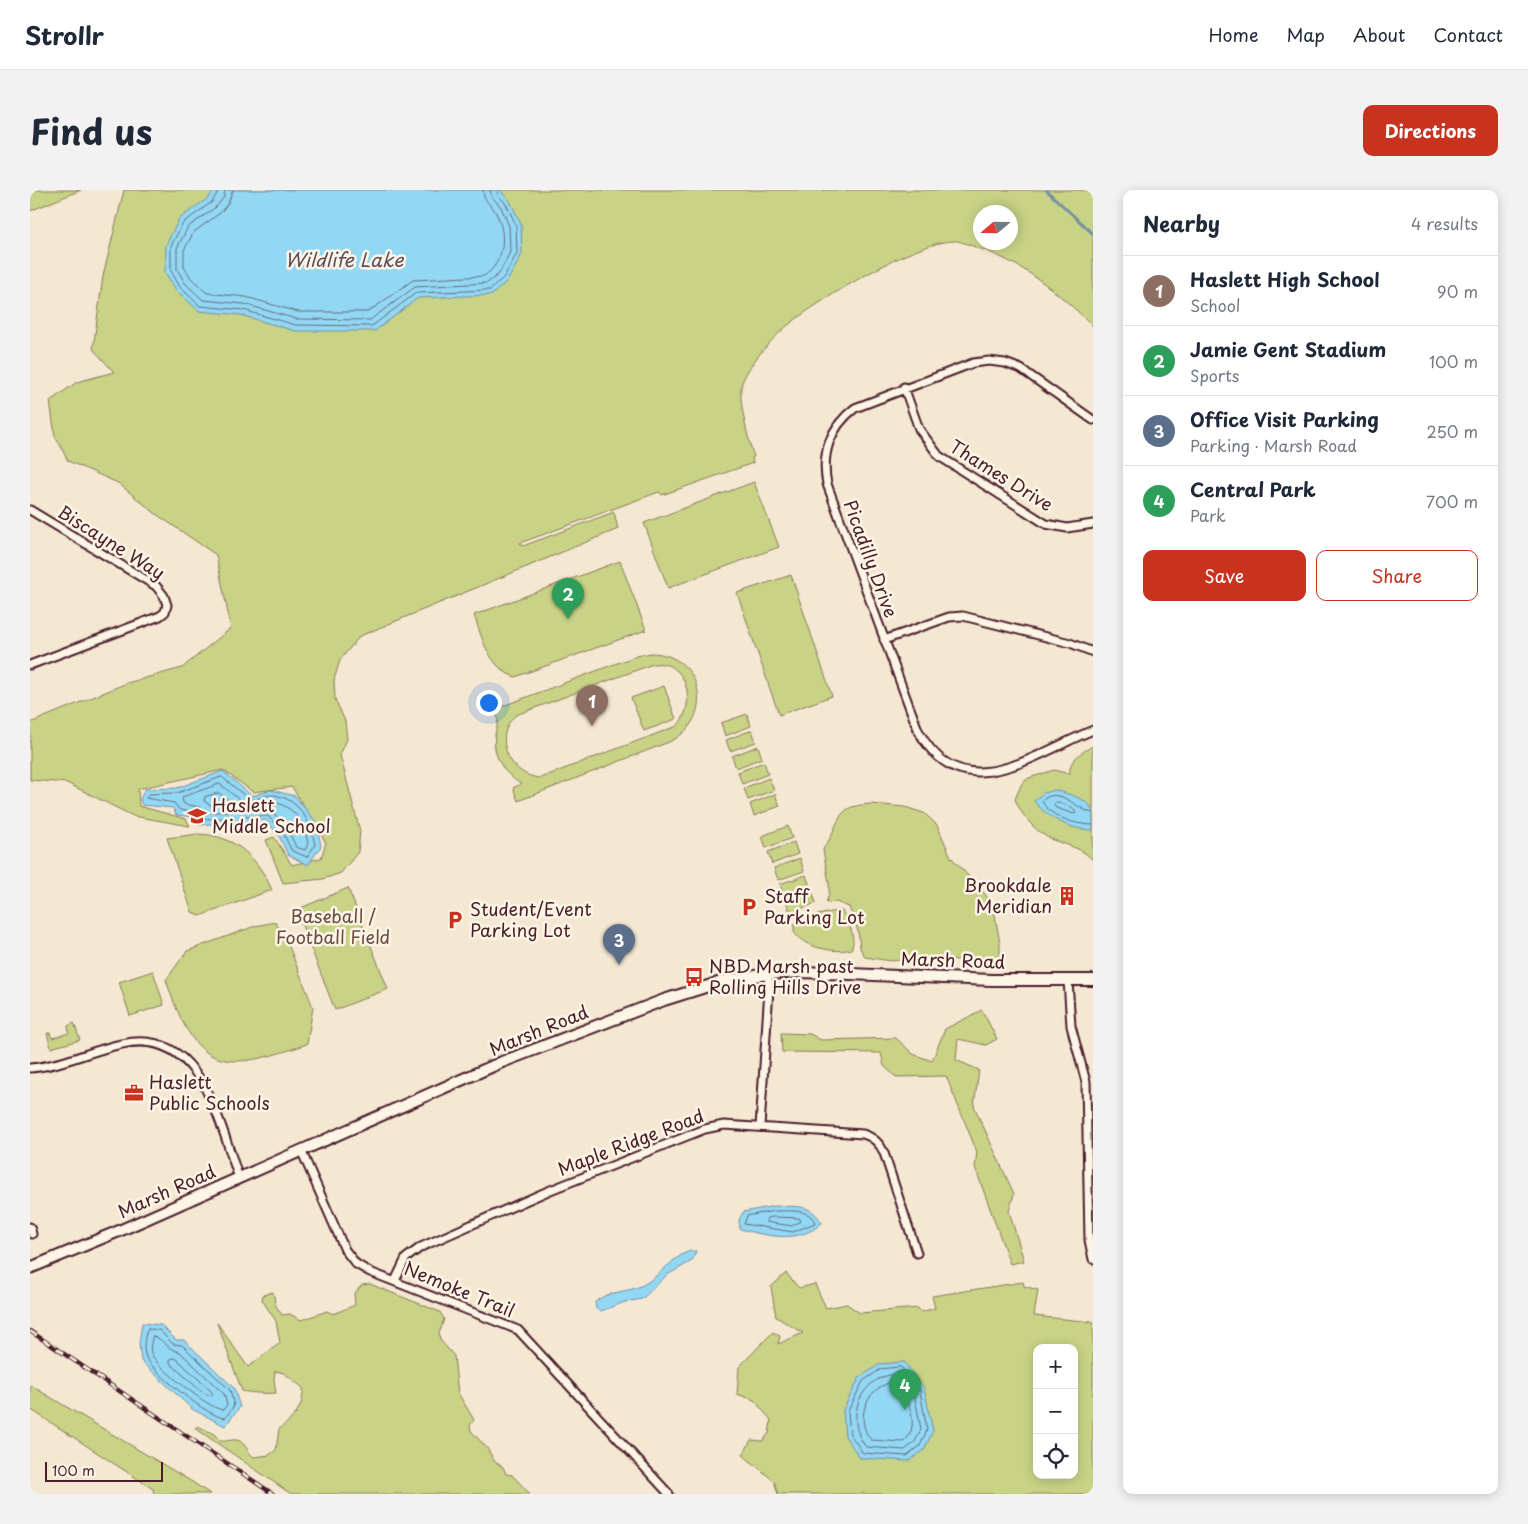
<!DOCTYPE html>
<meta charset="utf-8">
<style>
body{margin:0;font-family:"Playpen Sans",sans-serif;background:#f2f2f3;color:#1f2937}
.controls{position:absolute;right:15px;bottom:15px;display:grid;overflow:hidden;border-radius:10px;box-shadow:0 2px 12px #0003}
.controls button{width:45px;height:45px;display:grid;place-items:center;padding:0;border:0;border-bottom:1px solid #e0e1e3;background:#fff;color:#1f2937;font:25px sans-serif}
.compass{position:absolute;left:943px;top:15px;width:45px;height:45px;border-radius:50%;background:#fff;box-shadow:0 2px 12px #0003;rotate:250deg}
.scale{position:absolute;left:15px;bottom:12px;width:118px;box-sizing:border-box;padding-left:5px;border:2px solid #4a1f2b;border-top:0;font-size:14px;line-height:18px;white-space:nowrap;color:#4a1f2b;-webkit-text-stroke:4px #fcf5e5;paint-order:stroke}
.you{position:absolute;left:458px;top:512px;width:18px;height:18px;margin:-12px;border:4px solid #fff;border-radius:50%;background:#1a73e8;box-shadow:0 0 0 8px #1a73e833}
.badge{display:grid;place-items:center;width:32px;height:32px;border-radius:50%;background:#c8321e;color:#fff;font-size:16px;font-weight:700}
.pin{position:absolute;translate:-50% -41px;filter:drop-shadow(0 1px 2px #0008)}
.pin::after{content:'';position:absolute;top:26px;width:18px;height:15px;background:inherit;clip-path:polygon(0 0,100% 0,50% 100%)}
.list{margin:0;padding:0;list-style:none}
h2{display:flex;justify-content:space-between;align-items:center;height:65px;margin:0;padding:0 20px;font-size:21px}
h2 small{font-size:16px;font-weight:400;color:#747a83}
.list li{display:grid;grid-template-columns:32px 1fr auto;gap:15px;align-items:center;box-sizing:border-box;height:70px;padding:0 20px;border-top:1px solid #e0e1e3}
.list b{display:block;font-size:19px;white-space:nowrap}
.list p{margin:0;font-size:16px;white-space:nowrap;color:#747a83}
.list em{font-size:16px;font-style:normal;color:#747a83}
.actions{display:flex;gap:10px;padding:15px 20px}
.actions a{flex:1;padding:11px 0;border:1px solid #c8321e;border-radius:10px;text-align:center;font-size:18px;color:#c8321e}
.actions .main{background:#c8321e;color:#fff}
.icon{flex:none;width:28px;height:28px;fill:none;stroke:currentColor;stroke-width:2;stroke-linecap:round;stroke-linejoin:round}
.map{position:relative;flex:none;width:1063px;height:1304px;overflow:hidden;border-radius:10px}
header{display:flex;align-items:center;gap:30px;box-sizing:border-box;height:70px;padding:0 25px;background:#fff;border-bottom:1px solid #e0e1e3}
header strong{font-size:24px}
nav{display:flex;gap:28px;margin-inline-start:auto;font-size:18px}
.intro{display:flex;align-items:center;justify-content:space-between;box-sizing:border-box;height:120px;padding:0 30px}
h1{margin:0;font-size:35px}
.button{padding:12px 22px;border-radius:10px;background:#c8321e;color:#fff;font-size:18px;font-weight:700}
main{display:flex;gap:30px;padding:0 30px}
aside{flex:1;background:#fff;border-radius:10px;box-shadow:0 2px 12px #0003}
.map>svg:first-child{display:block}
.green{fill:#c8d386;stroke:#897958;fill-rule:evenodd}
.water{fill:#92d8f4;stroke:#758ea4}
.lines{fill:none;stroke-linecap:round;stroke-linejoin:round}
.shore{stroke:#67697b;stroke-width:1}
.stream{stroke:#758ea4;stroke-width:2.5}
.street-casing{stroke:#4a1f2b;stroke-width:11}
.secondary-casing{stroke:#4a1f2b;stroke-width:14}
.street{stroke:#fcf5e5;stroke-width:7}
.secondary{stroke:#fcf5e5;stroke-width:10}
.rail-casing{stroke:#4a1f2b;stroke-width:4.5}
.rail{stroke:#fcf5e5;stroke-width:2.5;stroke-dasharray:8;stroke-linecap:butt}
.labels{text-anchor:middle;stroke-width:5;stroke-linejoin:round;paint-order:stroke}
.street-label{font-size:18px;fill:#4a1f2b;stroke:#fcf5e5}
.poi-label{font-size:18px;fill:#4a1f2b;stroke:#fcf5e5;text-anchor:start}
.park-label{font-size:18px;fill:#6a4c42;stroke:#fcf5e5}
.water-label{font-size:19px;font-style:italic;fill:#5c4d5d;stroke:#fcf5e5}
</style>
<header>
<strong>Strollr</strong>
<nav><a>Home</a><a>Map</a><a>About</a><a>Contact</a></nav>
</header>
<div class="intro"><h1>Find us</h1><a class="button">Directions</a></div>
<main>
<div class="map">
<svg width="1063" height="1304" viewBox="0 0 1063 1304">
<rect width="100%" height="100%" fill="#f5e8d3"/>
<filter id="ink" filterUnits="userSpaceOnUse"><feTurbulence type="fractalNoise" baseFrequency=".02" numOctaves="2"/><feDisplacementMap in="SourceGraphic" scale="10" xChannelSelector="R" yChannelSelector="G"/><feConvolveMatrix kernelMatrix="1 2 1 2 8 2 1 2 1" color-interpolation-filters="sRGB"/></filter>
<g filter="url(#ink)">
<!-- green -->
<path class="green" d="M0,0H51L0,21Z
M94,0H1063V136C1028,102 992,72 945,57C939,55 930,50 923,51C884,52 795,107 762,132C746,144 719,173 712,193C707,207 719,252 724,267L722,268L723,273L632,305L629,302L490,353L493,356L584,322L588,339L330,446L310,470L304,490L305,509L315,531L317,549L310,565L330,641L328,662L311,683L293,689L253,693L236,650L244,647L262,675L291,668L296,653L262,597L223,602L193,580L108,599L109,616L156,629L160,636L103,626L37,593L0,590V533L97,493L152,478L201,438L186,365L126,324L88,293L38,271L25,246L20,211L47,192L84,182L63,159L73,86ZM951,22H981V52H951Z
M724,292L749,357L638,398L614,333Z
M590,371L616,440L485,487C459,478 452,448 444,425Z
M761,385L802,506L749,525L707,403Z
M621,463C673,464 687,530 639,552L488,611L483,598L491,594C473,583 462,566 465,545C467,532 470,532 465,519L606,466ZM623,474C658,469 667,515 647,536L510,588C480,586 461,547 486,525Z
M634,496L646,529L614,541L601,508Z
M717,524L721,536L695,546L691,533Z
M722,540L726,552L700,561L696,550Z
M728,556L732,568L706,578L702,566Z
M1063,556V670C1050,656 1033,655 1017,647C1003,639 990,623 985,609L992,593L999,588L1024,580L1040,584C1038,570 1052,562 1063,556Z
M734,572L738,584L712,594L708,582Z
M739,588L744,600L718,610L714,598Z
M745,604L750,616L724,626L720,614Z
M841,614L875,617L894,623L907,635L921,667L955,704L964,719L970,754V763L964,772H944L903,767L861,771L835,767L830,758L828,741L819,717L806,712L796,713L799,704V693L793,660C795,654 799,652 801,646C812,622 812,616 841,614Z
M758,636L762,648L736,658L732,646Z
M168,644C205,645 228,668 242,700L170,726L162,722L137,648Z
M764,652L768,664L742,674L738,662Z
M770,668L774,681L748,690L744,678Z
M776,685L780,697L754,706L750,694Z
M318,698L358,799L305,820L266,720Z
M782,701L786,713L760,723L756,710Z
M806,721H812C818,730 827,749 821,759C805,764 773,757 764,742V734L774,728Z
M245,732L256,749L283,817L277,854C192,884 166,881 136,790L157,761L225,736Z
M123,781L134,815L100,826L89,792Z
M952,820L967,849L956,855L928,849L926,870L949,880L944,916L984,1004L979,1021L994,1071L980,1074L945,977L947,962L916,886L866,887L854,876L851,863L752,862L751,843L780,844L791,850L866,848L883,864L902,871L915,839Z
M44,833L50,850L21,858L17,843H20L22,848L39,843L38,836Z
M756,1083L769,1098L785,1094L796,1118L817,1114L830,1123L888,1118L891,1122L905,1118L902,1106L993,1092L994,1096L1008,1100L1004,1126L1063,1132V1304H748L744,1291L713,1265L721,1250L733,1251L739,1243L741,1230L724,1210L707,1204L709,1177L743,1142L750,1146L748,1154L773,1143L746,1127L741,1097ZM1007,1158H1044V1285H1007Z
M340,1094L410,1122L414,1129L409,1144L410,1150L424,1166L428,1203L444,1230L440,1235L441,1241L457,1258L465,1272L473,1277L476,1284L482,1285L500,1304H261L165,1238L168,1236L184,1244L190,1251C196,1252 202,1249 207,1250C216,1252 217,1263 224,1267L239,1265L246,1260L249,1239C263,1229 274,1217 273,1198L254,1183L245,1181L244,1190L246,1203C237,1204 221,1203 212,1201L187,1133L218,1177L250,1153L246,1131L232,1110L233,1105L243,1102L246,1116L252,1125L260,1124L271,1130L297,1121L303,1124L325,1115L324,1104L332,1095Z
M0,1195L164,1293L180,1304H124L123,1299L0,1219Z"/>
<!-- water -->
<path class="water" d="M185,0H470L480,11L491,34L492,64L478,90L462,105L388,108L345,141H265L211,125L169,121L146,100L135,82L136,55L149,29L178,8Z
M193,581L222,606L241,600L265,606L286,632L291,656L278,675L258,665L249,646L236,630L169,635L165,627L146,625L143,618L112,615L110,609L115,599L147,598Z
M1026,600C1037,604 1057,608 1062,619C1063,624 1063,634 1063,640C1040,640 1018,628 1004,611L1013,603Z
M745,1016C766,1017 781,1013 792,1033C769,1054 737,1046 710,1039L709,1030L713,1022Z
M660,1061H666L662,1071L637,1085L612,1109L595,1112L571,1121L566,1119L565,1112C579,1100 597,1103 613,1095C630,1086 642,1067 660,1061Z
M112,1133L131,1135L146,1150H154L204,1198L210,1217L195,1236L162,1219L111,1171L109,1154Z
M874,1172L894,1198L903,1241L894,1260L879,1271L830,1268L815,1246L813,1220L829,1188L850,1174Z"/>
<g class="lines">
<!-- shore -->
<path class="shore" d="M189,0L182,12L153,33L141,56V81L150,97L170,116L213,120L266,135L342,136L386,103L460,100L474,87L487,63L486,35L476,14L468,5L467,0
M195,0L194,7L186,17L158,37L147,58V79L155,93L173,110L214,114L266,129L340,130L385,97L457,93L469,84L480,62L479,36L471,17L462,7L460,0
M203,0L198,13L190,23L164,42L154,60V77L161,88L177,103L216,107L268,122H338L383,90L454,86C475,72 477,44 466,23C461,14 453,11 453,0
M192,587L220,610C228,610 236,604 243,605C269,608 281,632 285,655L277,667L262,661L253,643L238,626L173,629L167,623L150,620L144,613L116,608L119,604L147,603Z
M190,594L217,616L218,619L177,623L169,617L154,614L152,610L153,607Z
M189,603L198,610L197,613L180,615L174,611L175,607Z
M242,611C265,618 274,630 278,654L275,660L266,657C258,640 250,623 232,618V614Z
M1027,612L1043,618L1046,623L1044,624L1026,618L1024,615Z
M1063,623C1048,621 1028,594 1012,611C1019,627 1047,635 1063,635
M746,1021C758,1021 780,1018 785,1033L763,1042L714,1034L717,1026Z
M746,1027L769,1028L771,1031L762,1036L736,1032L737,1028Z
M118,1139L129,1140L143,1154L152,1155L200,1200L204,1216L195,1228C179,1228 126,1184 117,1169C112,1162 114,1145 118,1139Z
M123,1146C133,1148 137,1160 150,1162L194,1204L197,1215L193,1220C181,1220 127,1177 122,1165C119,1160 121,1151 123,1146Z
M143,1168L147,1169L182,1202V1206L173,1203L140,1173V1170Z
M871,1177L890,1200L897,1240L890,1256L877,1266L833,1263L820,1244L818,1221L833,1191L851,1179Z
M869,1184L884,1203L891,1239L885,1252L875,1260L836,1257C813,1228 831,1184 869,1184Z
M865,1192C878,1204 892,1239 873,1252L841,1250C823,1229 838,1194 865,1192Z"/>
<!-- stream -->
<path class="stream" d="M1016,0L1063,44"/>
<!-- street casing -->
<g class="street-casing">
<path id="street" d="M874,197L889,239L909,266L1016,334L1037,338L1063,334
M1063,230L991,179L975,173L959,171L943,173L825,218C800,237 791,264 797,294L888,540C931,621 1004,564 1063,540
M0,320L126,396L134,406L137,415L135,422L130,426L0,475
M854,450L919,427L933,426L1040,453L1063,462
M1038,790L1041,836L1056,892L1059,1050L1063,1069
M0,878C31,876 62,860 92,854C171,836 189,933 209,988
M730,937L739,799L738,784
M271,960L315,1060L326,1074L340,1082L488,1140L639,1304
M0,1037L2,1044
M365,1091L376,1068L391,1057L518,1001L675,939L694,935L833,944C843,947 850,953 854,963L887,1063"/>
</g>
<!-- secondary casing -->
<g class="secondary-casing">
<path id="secondary" d="M0,1078L89,1041L472,872L634,810L694,791L738,784L773,782L961,790H1063"/>
</g>
<!-- street -->
<use href="#street" class="street"/>
<!-- secondary -->
<use href="#secondary" class="secondary"/>
<!-- rail casing -->
<g class="rail-casing">
<path id="rail" d="M0,1141L243,1304"/>
</g>
<!-- rail -->
<use href="#rail" class="rail"/>
</g>
</g>
<!-- icons -->
<defs>
<g id="school-bare" transform="scale(1.5)"><path d="M0-5L7-2L0 1L-7-2ZM-4 1L0 2.5L4 1V4Q0 6-4 4Z" fill="#c8321e" stroke="#fcf5e5" stroke-width="2.5" paint-order="stroke"/></g>
<g id="building-bare" transform="scale(1.5)"><path d="M-4-6H4V6H1V3H-1V6H-4ZM-2.5-4.3h1.7v1.8h-1.7ZM.8-4.3h1.7v1.8H.8ZM-2.5-1h1.7V.8h-1.7ZM.8-1h1.7V.8H.8Z" fill="#c8321e" stroke="#fcf5e5" stroke-width="2.5" paint-order="stroke"/></g>
<g id="parking-bare" transform="scale(1.5)"><path d="M-3.5-5.5H1a3.5 3.5 0 0 1 0 7H-1V5.5H-3.5ZM-1-3.4V-.6H.8a1.4 1.4 0 0 0 0-2.8Z" fill="#c8321e" stroke="#fcf5e5" stroke-width="2.5" paint-order="stroke"/></g>
<g id="bus-bare" transform="scale(1.5)"><path d="M-5-6H5V4H4V6H2V4H-2V6H-4V4H-5ZM-3.5-4V0h7V-4ZM-3.5 1.2v1.5H-2V1.2ZM2 1.2v1.5H3.5V1.2Z" fill="#c8321e" stroke="#fcf5e5" stroke-width="2.5" paint-order="stroke"/></g>
<g id="office-bare" transform="scale(1.5)"><path d="M-6-3h4V-5.5h4V-3h4V5H-6ZM-1-4.5V-3h2v-1.5ZM-6 0V1H6V0Z" fill="#c8321e" stroke="#fcf5e5" stroke-width="2.5" paint-order="stroke"/></g>
</defs>
<g fill-rule="evenodd">
<use href="#school-bare" x="167" y="626"/>
<use href="#building-bare" x="1037" y="706"/>
<use href="#parking-bare" x="719" y="717"/>
<use href="#parking-bare" x="425" y="730"/>
<use href="#bus-bare" x="664" y="787"/>
<use href="#office-bare" x="104" y="903"/>
</g>
<g class="labels">
<!-- street labels -->
<g class="street-label">
<text transform="translate(971 286) rotate(32)" y="6">Thames Drive</text>
<text transform="translate(81 353) rotate(32)" y="6">Biscayne Way</text>
<text transform="translate(840 369) rotate(70)" y="6">Picadilly Drive</text>
<text transform="translate(923 771) rotate(2)" y="6">Marsh Road</text>
<text transform="translate(509 841) rotate(-22)" y="6">Marsh Road</text>
<text transform="translate(601 953) rotate(-21)" y="6">Maple Ridge Road</text>
<text transform="translate(137 1002) rotate(-24)" y="6">Marsh Road</text>
<text transform="translate(429 1100) rotate(22)" y="6">Nemoke Trail</text>
</g>
<!-- poi labels -->
<g class="poi-label">
<text x="182" y="622">Haslett<tspan x="182" dy="21">Middle School</tspan></text>
<text x="1022" y="702" text-anchor="end">Brookdale<tspan x="1022" dy="21">Meridian</tspan></text>
<text x="734" y="713">Staff<tspan x="734" dy="21">Parking Lot</tspan></text>
<text x="440" y="726">Student/Event<tspan x="440" dy="21">Parking Lot</tspan></text>
<text x="679" y="783">NBD Marsh past<tspan x="679" dy="21">Rolling Hills Drive</tspan></text>
<text x="119" y="899">Haslett<tspan x="119" dy="21">Public Schools</tspan></text>
</g>
<!-- park labels -->
<g class="park-label">
<text x="303" y="733">Baseball /<tspan x="303" dy="21">Football Field</tspan></text>
</g>
<!-- water labels -->
<g class="water-label">
<text x="314" y="77">Wildlife Lake</text>
</g>
</g>
</svg>
<div class="controls">
<button>+</button>
<button>−</button>
<button><svg class="icon" aria-label="locate" viewBox="0 0 24 24"><circle cx="12" cy="12" r="6"/><path d="M12 2v4M12 18v4M2 12h4M18 12h4"/></svg></button>
</div>
<svg class="compass" viewBox="-18 -18 36 36"><path d="M0-13l5 13h-10z" fill="#e53935"/><path d="M0 13l5-13h-10z" fill="#747a83"/></svg>
<div class="scale">100 m</div>
<div class="you"></div>
<div class="pin badge" style="left:562px;top:536px;background:#8d6e63">1</div>
<div class="pin badge" style="left:538px;top:429px;background:#2e9e5b">2</div>
<div class="pin badge" style="left:589px;top:775px;background:#5c6f8a">3</div>
<div class="pin badge" style="left:875px;top:1220px;background:#2e9e5b">4</div>
</div>
<aside>
<h2>Nearby<small>4 results</small></h2>
<ul class="list">
<li><span class="badge" style="background:#8d6e63">1</span><div><b>Haslett High School</b><p>School</p></div><em>90 m</em></li>
<li><span class="badge" style="background:#2e9e5b">2</span><div><b>Jamie Gent Stadium</b><p>Sports</p></div><em>100 m</em></li>
<li><span class="badge" style="background:#5c6f8a">3</span><div><b>Office Visit Parking</b><p>Parking · Marsh Road</p></div><em>250 m</em></li>
<li><span class="badge" style="background:#2e9e5b">4</span><div><b>Central Park</b><p>Park</p></div><em>700 m</em></li>
</ul>
<div class="actions"><a class="main">Save</a><a>Share</a></div>
</aside>
</main>
